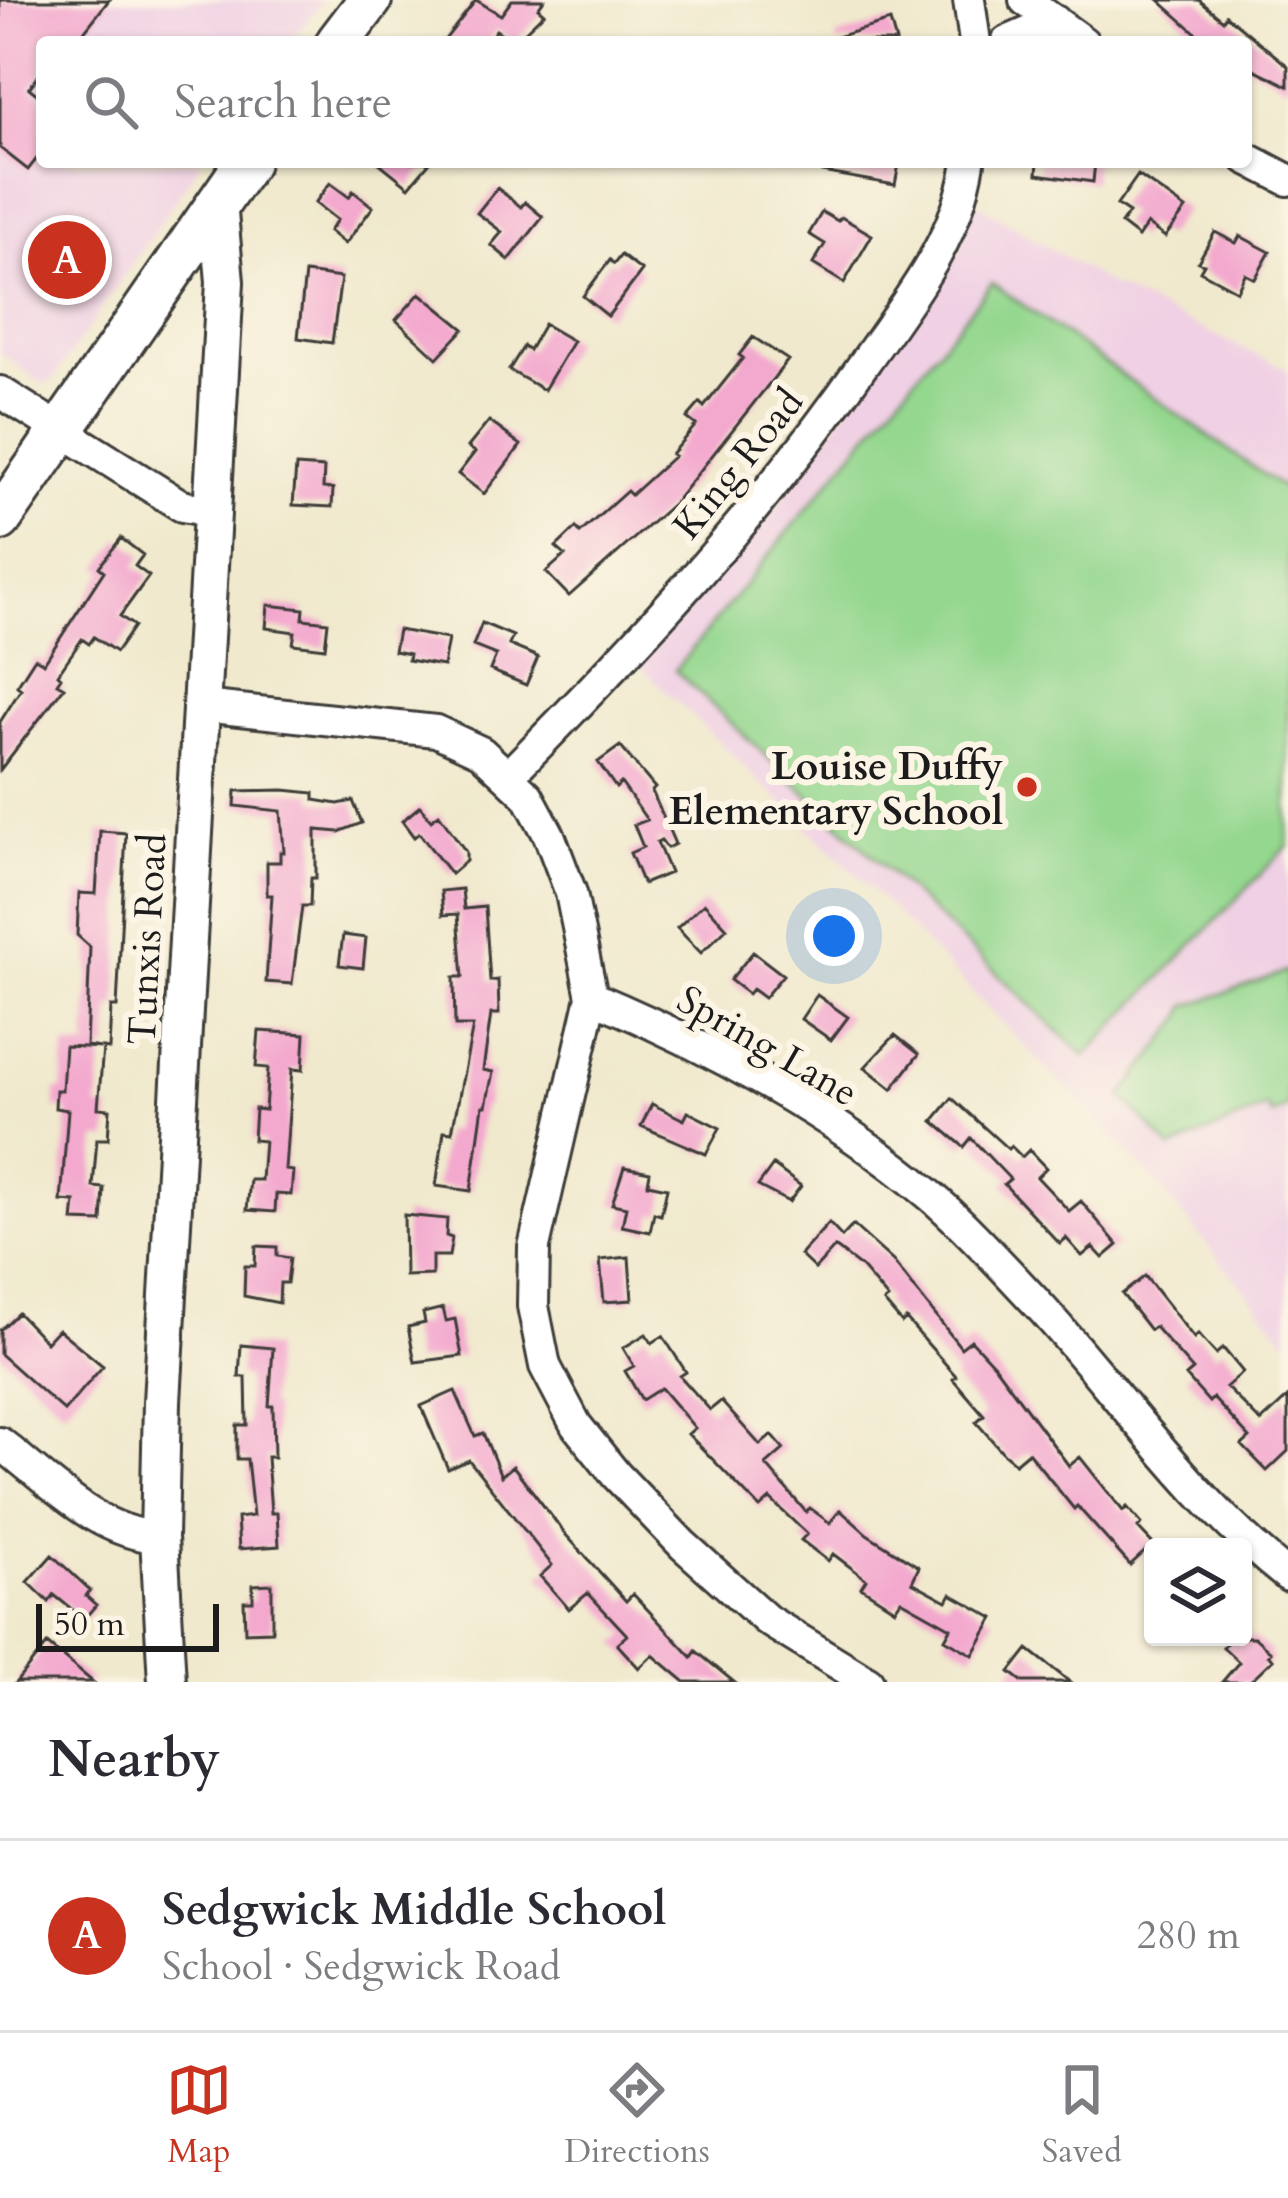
<!DOCTYPE html>
<meta charset="utf-8">
<style>
body{margin:0;font-family:Cardo,serif;background:#f7f7f7;color:#2b2b33}
.controls{position:absolute;right:36px;bottom:36px;display:grid;overflow:hidden;border-radius:12px;box-shadow:0 3px 9px #0004}
.controls button{width:108px;height:108px;display:grid;place-items:center;padding:0;border:0;border-bottom:3px solid #e1e1e2;background:#fff;color:#2b2b33;font:60px sans-serif}
.scale{position:absolute;left:36px;bottom:30px;width:183px;box-sizing:border-box;padding-left:12px;border:6px solid #1c1c1c;border-top:0;font-size:33px;line-height:42px;white-space:nowrap;color:#1c1c1c;-webkit-text-stroke:9px #fcf5e5;paint-order:stroke}
.you{position:absolute;left:834px;top:936px;width:42px;height:42px;margin:-30px;border:9px solid #fff;border-radius:50%;background:#1a73e8;box-shadow:0 0 0 18px #1a73e833}
.badge{display:grid;place-items:center;width:78px;height:78px;border-radius:50%;background:#c8321e;color:#fff;font-size:39px;font-weight:700}
.pin{position:absolute;translate:-50% -50%;border:6px solid #fff;box-shadow:0 3px 12px #0006}
.list{margin:0;padding:0;list-style:none}
h2{display:flex;justify-content:space-between;align-items:center;height:156px;margin:0;padding:0 48px;font-size:51px}
h2 small{font-size:39px;font-weight:400;color:#7c7c81}
.list li{display:grid;grid-template-columns:78px 1fr auto;gap:36px;align-items:center;box-sizing:border-box;height:192px;padding:0 48px;border-top:3px solid #e1e1e2}
.list b{display:block;font-size:45px;white-space:nowrap}
.list p{margin:0;font-size:39px;white-space:nowrap;color:#7c7c81}
.list em{font-size:39px;font-style:normal;color:#7c7c81}
.icon{flex:none;width:66px;height:66px;fill:none;stroke:currentColor;stroke-width:2;stroke-linecap:round;stroke-linejoin:round}
.map{position:relative;flex:none;width:1288px;height:1682px;overflow:hidden}
.search{position:absolute;background:#fff;box-shadow:0 3px 9px #0004;left:36px;right:36px;top:36px;height:132px;display:flex;align-items:center;gap:30px;box-sizing:border-box;padding:0 42px;border-radius:12px;color:#7c7c81;font-size:45px}
.sheet{height:348px;background:#fff}
nav{display:flex;justify-content:space-around;align-items:center;box-sizing:border-box;height:168px;border-top:3px solid #e1e1e2;background:#fff;font-size:33px;color:#7c7c81}
nav a{display:grid;justify-items:center;gap:6px}
nav .on{color:#c8321e}
.map>svg:first-child{display:block}
.built{fill:#f0d0e4}
.green{fill:#94d78f;stroke:#587a56;stroke-width:3}
.building{fill:#f3a8ce}
.lines{fill:none;stroke-linecap:round;stroke-linejoin:round}
.minor-casing{stroke:#3c3b37;stroke-width:36}
.tertiary-casing{stroke:#3c3b37;stroke-width:42}
.secondary-casing{stroke:#3c3b37;stroke-width:48}
.minor{stroke:#fff;stroke-width:30}
.tertiary{stroke:#fff;stroke-width:36}
.secondary{stroke:#fff;stroke-width:42}
.poi-dot{fill:#c8321e;stroke:#fcf5e5;stroke-width:4.5}
.labels{text-anchor:middle;stroke-width:12;stroke-linejoin:round;paint-order:stroke}
.street-label{font-size:39px;fill:#1c1c1c;stroke:#fcf5e5}
.poi-label{font-size:39px;font-weight:bold;fill:#1c1c1c;stroke:#fcf5e5;text-anchor:end}
</style>
<div class="map">
<svg width="1288" height="1682" viewBox="0 0 1288 1682">
<rect width="100%" height="100%" fill="#fcf5e5"/>
<filter id="ink" filterUnits="userSpaceOnUse"><feTurbulence type="fractalNoise" baseFrequency=".00833" numOctaves="2"/><feDisplacementMap in="SourceGraphic" scale="24" xChannelSelector="R" yChannelSelector="G"/><feConvolveMatrix kernelMatrix="1 2 1 2 8 2 1 2 1" color-interpolation-filters="sRGB"/></filter>
<filter id="wash" filterUnits="userSpaceOnUse"><feTurbulence type="fractalNoise" baseFrequency=".004" numOctaves="4" result="noise"/><feDisplacementMap in="SourceGraphic" scale="48" xChannelSelector="R" yChannelSelector="G"/><feGaussianBlur stdDeviation="2.7" result="paint"/><feColorMatrix in="noise" values="0 0 0 0 0 0 0 0 0 0 0 0 0 0 0 0 0 1.4 0 .05"/><feComposite in="paint" operator="in"/></filter>
<g filter="url(#wash)">
<rect width="100%" height="100%" fill="#f0e9cd"/>
<!-- built -->
<path class="built" d="M0,0H323L291,42H42V162H201L52,381L42,383L0,353Z
M974,201L1110,285L1288,370V1342L1145,1170L892,909L639,665L777,507L958,253Z"/>
<!-- green -->
<path class="green" d="M992,283L1288,492V846L1085,1056L675,670Z
M1288,971V1107L1272,1115L1267,1107L1171,1149L1122,1096L1182,1018L1187,1006Z"/>
<g id="blocks">
<!-- building -->
<path class="building" d="M0,0H109L76,42H42V71L29,88L42,98V152L28,170L0,148Z
M476,0L501,15L512,0H544L538,8L544,13L514,42L496,30L487,42H443Z
M1159,0H1199L1223,20L1226,15L1288,66V86L1246,65V42H1206Z
M890,21L896,42H836V37Z
M378,162H430L409,187Z
M823,162H889L899,164L895,185L822,172Z
M1038,162H1095L1093,182L1037,174Z
M1138,175L1186,209L1165,237L1147,224L1138,237L1121,224L1129,213L1117,205Z
M330,183L349,197L353,191L373,207L345,244L329,231L337,220L315,203Z
M497,188L521,207L525,202L543,217L509,260L491,245L502,232L477,213Z
M822,212L838,221L841,217L872,235L844,283L813,264L825,244L809,234Z
M1215,232L1236,243L1240,236L1270,252L1255,279L1245,274L1237,291L1200,271L1204,264L1198,262Z
M621,255L642,271L608,316L583,296L610,260L614,264Z
M305,273L341,278L332,343L298,338Z
M420,293L464,329L437,358L396,320Z
M544,324L573,341L544,390L509,370L524,346L529,350Z
M753,337L788,360L676,501L569,596L546,572L565,555L556,547L576,528L580,533L627,491L631,495L674,456L671,454L696,425L687,418L700,403L704,407L743,358L739,355Z
M489,421L521,445L484,494L458,474L475,452L468,447Z
M296,466L324,468L323,488L333,489L332,507L293,505Z
M121,538L143,555L135,566L149,576L120,616L134,626L116,652L94,637L89,644L82,639L58,674L61,677L57,683L64,687L0,770V722L21,689L17,686L35,658L44,663L104,571L99,567Z
M268,605L304,609L303,619L328,622L325,648L293,644L295,632L266,628Z
M482,623L513,636L509,645L538,657L526,685L490,670L496,655L473,646Z
M398,630L448,639L443,666L408,660L409,654L394,651Z
M620,746L655,788L652,791L675,844L667,848L661,840L657,842L670,873L643,884L630,853L643,847L634,825L647,820L621,783L616,788L598,762Z
M284,790L314,793V800L338,804L353,801L362,823L339,832L316,830V878H311L310,906H302L292,984L266,982L272,895H267V862H280V852H284L281,811L235,806L236,791Z
M420,806L431,820L439,814L466,852V861L451,874L419,833L414,837L402,821Z
M100,831L126,833L117,1007H111L109,1049L86,1046L90,947L77,935L79,893L96,894Z
M462,889L464,909L485,907L490,981L498,980L499,1014H491L483,1070L493,1072L486,1106H483L471,1191L436,1186L444,1131L452,1132L473,1026H455L454,977H463L458,914L443,915L441,891Z
M704,903L727,928L701,953L677,928Z
M343,935L366,938L363,968L339,965Z
M753,952L783,975L764,998L752,989L748,994L730,980Z
M817,995L848,1017L831,1040L801,1019Z
M259,1031L305,1034L303,1070L292,1069L285,1170L293,1171L291,1195L276,1194L275,1212L247,1210L250,1180H261L264,1141L253,1140L255,1109L265,1110L268,1068L256,1067Z
M895,1035L919,1054L892,1089L865,1067Z
M65,1046L103,1048L98,1108L110,1109L108,1139H97L93,1187L104,1188L102,1222L73,1221L75,1202L61,1201L68,1110L55,1108L56,1090H62Z
M952,1098L1008,1149L1011,1146L1022,1157L1029,1150L1046,1168L1037,1177L1069,1211L1081,1201L1118,1245L1103,1258L1093,1247L1082,1256L1066,1238L1060,1244L1004,1184L1010,1179L971,1138L964,1147L933,1121Z
M652,1104L684,1120L688,1112L720,1128L706,1154L641,1126Z
M773,1165L801,1186L789,1202L758,1186Z
M624,1167L650,1172L648,1184L667,1188L661,1215L654,1213L650,1232L622,1226L626,1207L612,1204Z
M404,1215L447,1219L446,1236L452,1238L449,1256H432V1275L405,1276Z
M829,1223L842,1237L853,1225L893,1261L961,1348L971,1340L994,1365L1069,1466L1080,1457L1123,1511L1127,1507L1142,1524L1138,1528L1153,1544L1130,1565L1077,1506L1074,1509L1028,1452L1015,1463L1004,1454L976,1422L984,1415L953,1379L956,1376L906,1319L902,1323L884,1302L888,1299L861,1267L835,1247L815,1269L800,1255Z
M256,1246L277,1247V1256L290,1258L287,1283H280L279,1303L244,1296L245,1266H255Z
M629,1257L632,1300L604,1302L600,1260Z
M1145,1276L1194,1338L1198,1334L1216,1354L1223,1348L1243,1372L1226,1387L1261,1422L1288,1397V1451L1267,1471L1242,1445L1250,1438L1213,1398L1209,1402L1186,1376L1193,1370L1155,1327L1150,1330L1122,1294Z
M443,1308L446,1321L455,1319L462,1356L415,1362L408,1327L425,1323L423,1313Z
M18,1313L46,1342L58,1329L103,1366L64,1411L0,1354V1330Z
M646,1334L652,1343L663,1336L686,1372L680,1376L710,1410L721,1401L760,1445L772,1435L784,1449L766,1465L806,1512L810,1508L830,1523L840,1510L867,1534L919,1567L912,1582L947,1601L951,1594L994,1618L973,1655L945,1639L951,1628L901,1600L895,1609L861,1587L866,1579L833,1554L828,1561L801,1540L807,1534L770,1499L760,1508L688,1434L695,1428L661,1388L642,1400L625,1371L634,1366L623,1348Z
M241,1345L273,1348L269,1406H273L274,1457H267L271,1513H277L279,1546L239,1549L237,1518L253,1516L247,1459H237V1425H247L246,1377H239Z
M455,1391L475,1436L483,1433L501,1476L513,1466L566,1535L626,1601L633,1594L692,1657L696,1651L734,1682H685L653,1655L639,1668L617,1644L627,1635L588,1593L569,1609L540,1576L552,1565L469,1460L448,1469L421,1406Z
M52,1555L90,1590L86,1596L96,1605L84,1619L54,1595L49,1602L28,1582Z
M272,1584V1631L245,1632L244,1601H253V1585Z
M1232,1637H1254L1271,1652L1268,1655L1273,1659L1249,1682H1222L1239,1662L1223,1647Z
M47,1644L93,1682H16Z
M1028,1649L1070,1682H1023L1010,1672Z"/>
</g>
</g>
<g filter="url(#ink)">
<use href="#blocks" fill-opacity="0" stroke="#3c3b37" stroke-width="3"/>
<g class="lines">
<!-- minor casing -->
<g class="minor-casing">
<path id="minor" d="M969,0L975,42
M1025,0L1083,42
M1007,42L1055,21
M1246,158L1288,180
M0,392L182,506L212,511
M202,706L436,731L481,752L528,796L549,835L571,893L592,997L534,1247L533,1306L545,1366L576,1425L616,1475L683,1545L767,1620L868,1682
M509,775C637,645 761,512 865,362C909,299 957,240 969,162
M592,997C708,1046 834,1114 931,1196C967,1227 1001,1265 1034,1300C1118,1391 1190,1499 1288,1576
M0,1443C48,1480 97,1534 159,1537"/>
</g>
<!-- tertiary casing -->
<g class="tertiary-casing">
<path id="tertiary" d="M167,1682L159,1537L162,1402L225,282L218,201"/>
</g>
<!-- secondary casing -->
<g class="secondary-casing">
<path id="secondary" d="M338,42L370,0
M0,519L247,162"/>
</g>
<!-- minor -->
<use href="#minor" class="minor"/>
<!-- tertiary -->
<use href="#tertiary" class="tertiary"/>
<!-- secondary -->
<use href="#secondary" class="secondary"/>
</g>
</g>
<!-- markers -->
<circle class="poi-dot" cx="1027" cy="787" r="12"/>
<g class="labels">
<!-- street labels -->
<g class="street-label">
<text transform="translate(737 463) rotate(-51)" y="14">King Road</text>
<text transform="translate(146 939) rotate(-87)" y="14">Tunxis Road</text>
<text transform="translate(768 1045) rotate(30)" y="14">Spring Lane</text>
</g>
<!-- poi labels -->
<g class="poi-label">
<text x="1003" y="779">Louise Duffy<tspan x="1003" dy="45">Elementary School</tspan></text>
</g>
</g>
</svg>
<div class="controls">
<button><svg class="icon" aria-label="layers" viewBox="0 0 24 24"><path d="M12 4l9 5-9 5-9-5zM3 14l9 5 9-5"/></svg></button>
</div>
<div class="scale">50 m</div>
<div class="you"></div>
<div class="pin badge" style="left:67px;top:260px">A</div>
<div class="search"><svg class="icon" aria-label="search" viewBox="0 0 24 24"><circle cx="10" cy="10" r="6"/><path d="M15 15l6 6"/></svg>Search here</div>
</div>
<section class="sheet">
<h2>Nearby<small></small></h2>
<ul class="list">
<li><span class="badge">A</span><div><b>Sedgwick Middle School</b><p>School · Sedgwick Road</p></div><em>280 m</em></li>
</ul>
</section>
<nav>
<a class="on"><svg class="icon" aria-label="map" viewBox="0 0 24 24"><path d="M3 6l6-2 6 2 6-2v14l-6 2-6-2-6 2zM9 4v14M15 6v14"/></svg>Map</a>
<a><svg class="icon" aria-label="directions" viewBox="0 0 24 24"><path d="M12 3l9 9-9 9-9-9zM9 14v-3h6M13 9l2 2-2 2"/></svg>Directions</a>
<a><svg class="icon" aria-label="saved" viewBox="0 0 24 24"><path d="M7 4h10v16l-5-4-5 4z"/></svg>Saved</a>
</nav>
